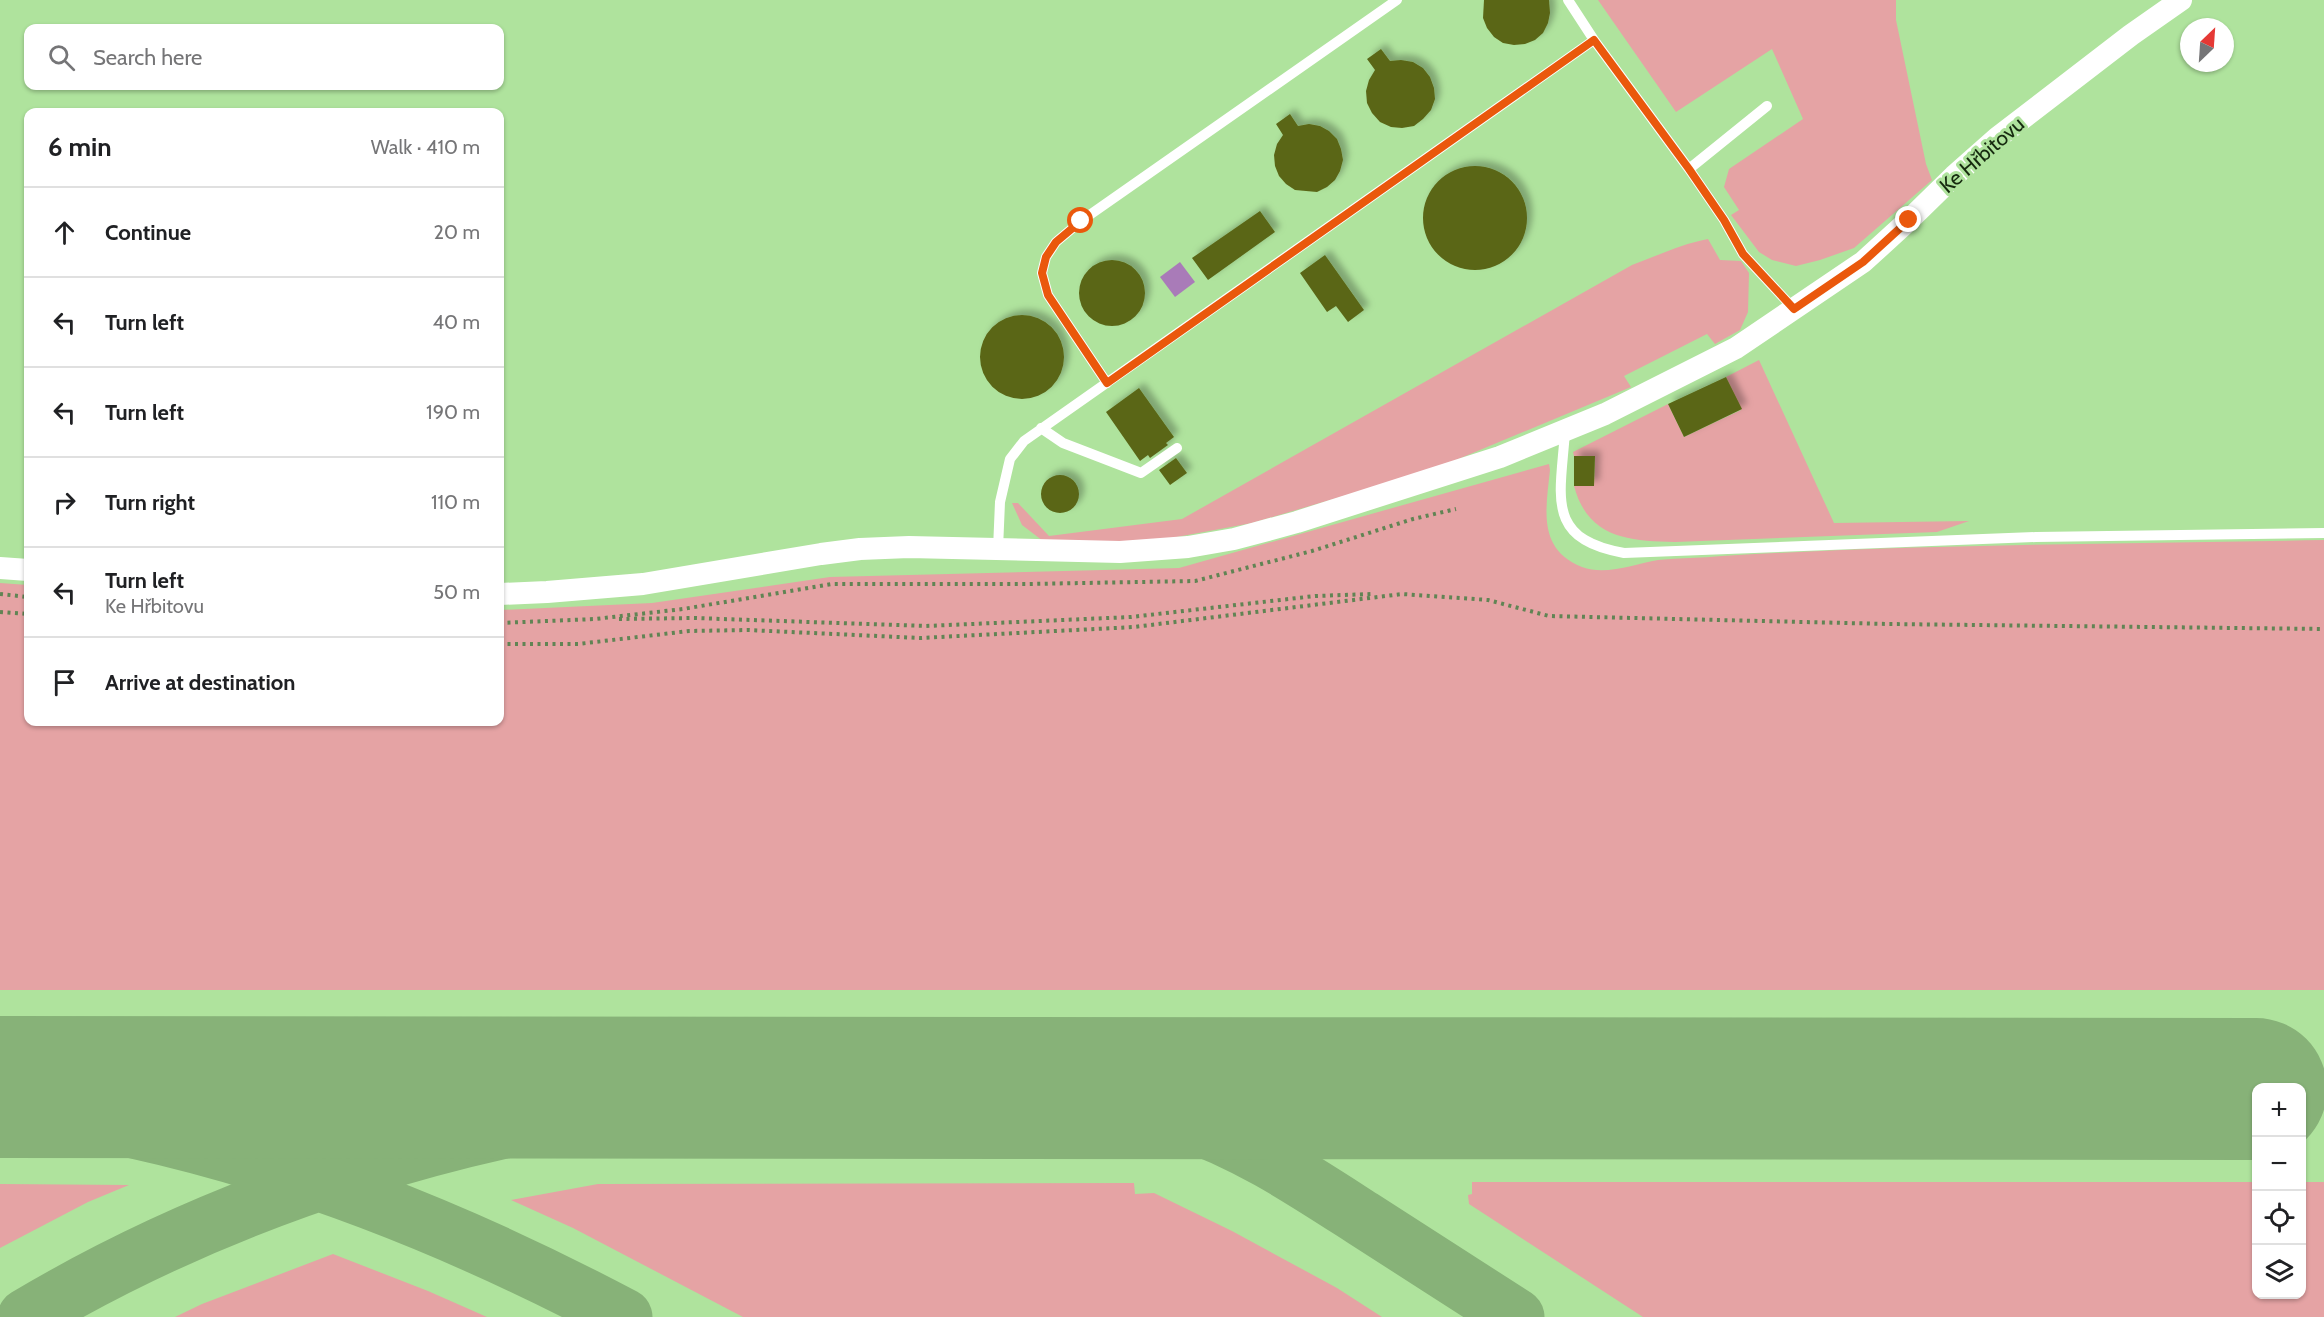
<!DOCTYPE html>
<meta charset="utf-8">
<style>
body{margin:0;font-family:Cabin,sans-serif;background:#f2f2f2;color:#202124}
.controls{position:absolute;right:18px;bottom:18px;display:grid;overflow:hidden;border-radius:12px;box-shadow:0 2px 4px #0004}
.controls button{width:54px;height:54px;display:grid;place-items:center;padding:0;border:0;border-bottom:2px solid #e0e0e0;background:#fff;color:#202124;font:30px sans-serif}
.compass{position:absolute;left:2180px;top:18px;width:54px;height:54px;border-radius:50%;background:#fff;box-shadow:0 2px 4px #0004;rotate:25deg}
.stop{position:absolute;width:18px;height:18px;margin:-14px;border:4px solid #ea580c;border-radius:50%;background:#fff}
.stop.end{background:#ea580c;border-color:#fff;box-shadow:0 2px 6px #0008}
.list{margin:0;padding:0;list-style:none}
h2{display:flex;justify-content:space-between;align-items:center;height:78px;margin:0;padding:0 24px;font-size:26px}
h2 small{font-size:20px;font-weight:400;color:#757577}
.list li{display:grid;grid-template-columns:39px 1fr auto;gap:18px;align-items:center;box-sizing:border-box;height:90px;padding:0 24px;border-top:2px solid #e0e0e0}
.list b{display:block;font-size:22px;white-space:nowrap}
.list p{margin:0;font-size:20px;white-space:nowrap;color:#757577}
.list em{font-size:20px;font-style:normal;color:#757577}
.icon{flex:none;width:33px;height:33px;fill:none;stroke:currentColor;stroke-width:2;stroke-linecap:round;stroke-linejoin:round}
.map{position:relative;flex:none;width:2324px;height:1317px;overflow:hidden}
.search{position:absolute;background:#fff;box-shadow:0 2px 4px #0004;left:24px;top:24px;width:480px;height:66px;display:flex;align-items:center;gap:15px;box-sizing:border-box;padding:0 21px;border-radius:12px;color:#757577;font-size:22px}
.panel{position:absolute;background:#fff;box-shadow:0 2px 4px #0004;left:24px;top:108px;width:480px;height:618px;border-radius:12px}
.map>svg:first-child{display:block}
.green{fill:#e5a3a4}
.water{fill:#a97bb8}
.lines{fill:none;stroke-linecap:round;stroke-linejoin:round}
.taxiway{stroke:#87b278;stroke-width:57}
.runway{stroke:#87b278;stroke-width:142}
.building{fill:#5a6617;filter:url(#shadow)}
.path{stroke:#618454;stroke-width:4;stroke-dasharray:3 4.5;stroke-linecap:butt}
.service{stroke:#fff;stroke-width:10}
.minor{stroke:#fff;stroke-width:22}
.route{stroke:#ea580c;stroke-width:8}
.labels{text-anchor:middle;stroke-width:6;stroke-linejoin:round;paint-order:stroke}
.street-label{font-size:21px;fill:#162a0f;stroke:#afe39d}
</style>
<div class="map">
<svg width="2324" height="1317" viewBox="0 0 2324 1317">
<defs>
<filter id="shadow"><feDropShadow dx="5.5" dy="-5.5" stdDeviation="3" flood-color="#0004"/></filter>
</defs>
<rect width="100%" height="100%" fill="#afe39d"/>
<!-- green -->
<path class="green" d="M1598,0H1896V20L1926,164L1932,180L1854,248L1820,260L1796,266L1772,260L1759,252L1731,215L1739,210L1724,187L1729,169L1803,119L1772,49L1676,112Z
M1708,239L1720,260L1741,261L1749,273L1748,312L1740,330L1715,344L1707,334L1624,376L1631,387L1432,470L1252,523L1139,544L1043,541L1022,525L1012,503H1018L1049,536L1182,519L1632,265C1657,256 1681,244 1708,239Z
M1759,360L1834,523L1969,521L1937,532L1675,542C1628,541 1588,538 1574,486L1594,485L1595,457L1574,456L1573,452L1668,404L1684,437L1741,410L1726,377Z
M1549,464L1550,470C1546,509 1537,549 1582,567C1606,576 1635,564 1658,560C1679,558 1701,558 1722,556C1922,544 2123,544 2324,540V990H0V583L28,585V722H500V610L652,603L830,577L1179,568Z
M1472,1182H2256V1294H2302V1182H2324V1317H1643L1469,1204L1468,1195L1472,1194Z
M1134,1183L1135,1194L1154,1193L1232,1231L1337,1288L1382,1317H743L573,1228L511,1200L598,1184Z
M0,1184L129,1185L88,1202L0,1248Z
M333,1254L428,1291L487,1317H175L202,1304Z"/>
<!-- water -->
<path class="water" d="M1180,262L1195,282L1175,297L1160,277Z"/>
<g class="lines">
<!-- taxiway -->
<path class="taxiway" d="M0,1107C220,1134 430,1214 624,1317
M26,1317C231,1195 475,1120 712,1097C773,1091 834,1090 895,1090C991,1088 1088,1088 1180,1120C1246,1142 1303,1180 1362,1218C1413,1251 1465,1284 1516,1317"/>
<!-- runway -->
<path class="runway" d="M0,1087L2256,1089"/>
</g>
<!-- building -->
<path class="building" d="M1484,0H1549L1550,13L1548,23L1543,33L1535,40L1525,44L1514,45L1503,43L1494,37L1487,28L1483,18Z
M1381,49L1390,61L1401,60L1413,62L1423,68L1430,77L1434,88L1435,99L1431,110L1423,119L1414,126L1402,128L1391,127L1380,122L1372,113L1367,103L1366,91L1369,80L1375,70L1367,59Z
M1290,114L1298,126L1309,124L1320,126L1329,131L1337,139L1341,149L1343,160L1340,171L1335,180L1327,187L1317,192L1295,190L1286,184L1279,176L1275,166L1274,155L1277,144L1283,135L1276,124Z
M1423 218a52 52 0 1 1 104 0a52 52 0 1 1-104 0Z
M1260,211L1275,232L1208,280L1192,258Z
M1325,255L1364,310L1348,322L1336,306L1327,312L1300,273Z
M1079 293a33 33 0 1 1 66 0a33 33 0 1 1-66 0Z
M980 357a42 42 0 1 1 84 0a42 42 0 1 1-84 0Z
M1726,377L1742,409L1684,437L1668,404Z
M1139,388L1174,437L1166,443L1168,445L1150,458L1148,455L1140,461L1106,412Z
M1574,456H1595L1594,486H1574Z
M1176,458L1187,473L1170,485L1159,470Z
M1041 494a19 19 0 1 1 38 0a19 19 0 1 1-38 0Z"/>
<g class="lines">
<!-- path -->
<path class="path" d="M0,594L28,597
M0,612L28,614
M619,619L694,618L926,626L1131,617L1315,596L1372,594
M500,623L595,619L683,609L832,584H1027L1195,581L1312,551L1413,519L1456,509
M500,644H578L689,631L748,630L920,638L1134,627L1402,594L1488,600L1549,616L1889,624L2324,629"/>
<!-- service -->
<path class="service" d="M1568,0L1594,40
M1689,169L1767,106
M1107,383L1048,295L1042,273L1046,257L1056,242L1081,221L1397,0
M1041,428L1063,443L1141,473L1177,448
M1565,431C1561,495 1544,539 1624,553L2036,537L2324,533
M998,549L1000,502L1010,459L1024,441L1594,40L1689,169L1724,220L1743,254L1794,309"/>
<!-- minor -->
<path class="minor" d="M0,568L28,570
M500,594L547,592L643,584L821,554L860,549L909,547L1120,552L1188,547L1234,539L1297,522L1500,457L1605,414L1736,348L1863,262L1909,220L1954,176L1997,138L2131,35L2181,0"/>
</g>
<g class="lines">
<!-- route -->
<path class="route" d="M1081,221L1056,242L1046,257L1042,273L1048,295L1107,383L1594,40L1689,169L1724,220L1743,254L1794,309L1863,262L1909,220"/>
</g>
<g class="labels">
<!-- street labels -->
<g class="street-label">
<text transform="translate(1982 155) rotate(-41)" y="7">Ke Hřbitovu</text>
</g>
</g>
</svg>
<div class="controls">
<button>+</button>
<button>−</button>
<button><svg class="icon" aria-label="locate" viewBox="0 0 24 24"><circle cx="12" cy="12" r="6"/><path d="M12 2v4M12 18v4M2 12h4M18 12h4"/></svg></button>
<button><svg class="icon" aria-label="layers" viewBox="0 0 24 24"><path d="M12 4l9 5-9 5-9-5zM3 14l9 5 9-5"/></svg></button>
</div>
<svg class="compass" viewBox="-18 -18 36 36"><path d="M0-13l5 13h-10z" fill="#e53935"/><path d="M0 13l5-13h-10z" fill="#757577"/></svg>
<div class="stop" style="left:1081px;top:221px"></div>
<div class="stop end" style="left:1909px;top:220px"></div>
<div class="search"><svg class="icon" aria-label="search" viewBox="0 0 24 24"><circle cx="10" cy="10" r="6"/><path d="M15 15l6 6"/></svg>Search here</div>
<section class="panel">
<h2>6 min<small>Walk · 410 m</small></h2>
<ul class="list">
<li><svg class="icon" aria-label="ahead" viewBox="0 0 24 24"><path d="M12 20V5M6 11l6-6 6 6"/></svg><div><b>Continue</b></div><em>20 m</em></li>
<li><svg class="icon" aria-label="left" viewBox="0 0 24 24"><path d="M17 20v-9H6M10 6l-5 5 5 5"/></svg><div><b>Turn left</b></div><em>40 m</em></li>
<li><svg class="icon" aria-label="left" viewBox="0 0 24 24"><path d="M17 20v-9H6M10 6l-5 5 5 5"/></svg><div><b>Turn left</b></div><em>190 m</em></li>
<li><svg class="icon" aria-label="right" viewBox="0 0 24 24"><path d="M7 20v-9h11M14 6l5 5-5 5"/></svg><div><b>Turn right</b></div><em>110 m</em></li>
<li><svg class="icon" aria-label="left" viewBox="0 0 24 24"><path d="M17 20v-9H6M10 6l-5 5 5 5"/></svg><div><b>Turn left</b><p>Ke Hřbitovu</p></div><em>50 m</em></li>
<li><svg class="icon" aria-label="arrive" viewBox="0 0 24 24"><path d="M6 21V4h12l-3 4 3 4H6"/></svg><div><b>Arrive at destination</b></div></li>
</ul>
</section>
</div>
